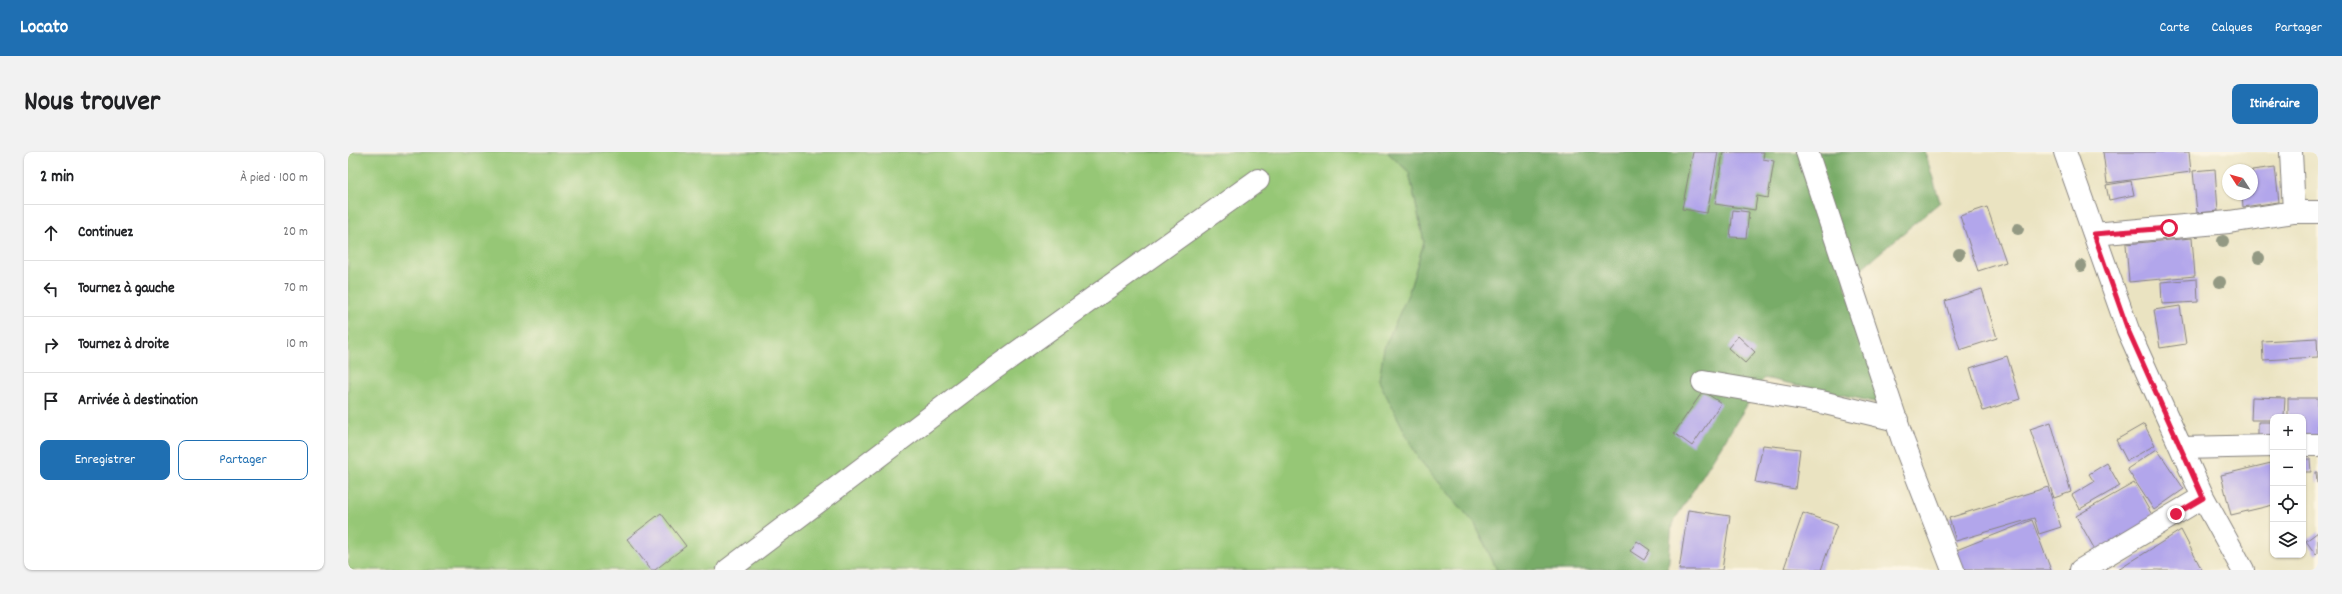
<!DOCTYPE html>
<html lang="fr">
<meta charset="utf-8">
<style>
body{margin:0;font-family:Dekko,sans-serif;background:#f2f2f2;color:#202124}
.controls{position:absolute;right:12px;bottom:12px;display:grid;overflow:hidden;border-radius:8px;box-shadow:0 1px 3px #0004}
.controls button{width:36px;height:36px;display:grid;place-items:center;padding:0;border:0;border-bottom:1px solid #e0e0e0;background:#fff;color:#202124;font:20px sans-serif}
.compass{position:absolute;left:1874px;top:12px;width:36px;height:36px;border-radius:50%;background:#fff;box-shadow:0 1px 3px #0004;rotate:306deg}
.stop{position:absolute;width:12px;height:12px;margin:-9px;border:3px solid #e11d48;border-radius:50%;background:#fff}
.stop.end{background:#e11d48;border-color:#fff;box-shadow:0 1px 4px #0008}
.list{margin:0;padding:0;list-style:none}
h2{display:flex;justify-content:space-between;align-items:center;height:52px;margin:0;padding:0 16px;font-size:17px}
h2 small{font-size:13px;font-weight:400;color:#757577}
.list li{display:grid;grid-template-columns:26px 1fr auto;gap:12px;align-items:center;box-sizing:border-box;height:56px;padding:0 16px;border-top:1px solid #e0e0e0}
.list b{display:block;font-size:15px;white-space:nowrap}
.list em{font-size:13px;font-style:normal;color:#757577}
.actions{display:flex;gap:8px;padding:12px 16px}
.actions a{flex:1;padding:9px 0;border:1px solid #1f6fb2;border-radius:8px;text-align:center;font-size:14px;color:#1f6fb2}
.actions .main{background:#1f6fb2;color:#fff}
.icon{flex:none;width:22px;height:22px;fill:none;stroke:currentColor;stroke-width:2;stroke-linecap:round;stroke-linejoin:round}
.map{position:relative;flex:none;width:1970px;height:418px;overflow:hidden;border-radius:8px}
header{display:flex;align-items:center;gap:24px;box-sizing:border-box;height:56px;padding:0 20px;background:#1f6fb2;color:#fff}
header strong{font-size:19px}
nav{display:flex;gap:22px;margin-inline-start:auto;font-size:14px}
.intro{display:flex;align-items:center;justify-content:space-between;box-sizing:border-box;height:96px;padding:0 24px}
h1{margin:0;font-size:28px}
.button{padding:10px 18px;border-radius:8px;background:#1f6fb2;color:#fff;font-size:14px;font-weight:700}
main{display:flex;gap:24px;padding:0 24px}
aside{flex:1;background:#fff;border-radius:8px;box-shadow:0 1px 3px #0004}
.map>svg:first-child{display:block}
.green{fill:#96c776;stroke:#5c7458}
.forest{fill:#78ac67;stroke:#4d6751}
.building{fill:#b2a6eb}
.lines{fill:none;stroke-linecap:round;stroke-linejoin:round}
.minor-casing{stroke:#86827e;stroke-width:24}
.minor{stroke:#fff;stroke-width:22}
.tree{fill:#939983}
.route{stroke:#e11d48;stroke-width:5}
</style>
<header>
<strong>Locato</strong>
<nav><a>Carte</a><a>Calques</a><a>Partager</a></nav>
</header>
<div class="intro"><h1>Nous trouver</h1><a class="button">Itinéraire</a></div>
<main>
<aside>
<h2>2 min<small>À pied · 100 m</small></h2>
<ul class="list">
<li><svg class="icon" aria-label="ahead" viewBox="0 0 24 24"><path d="M12 20V5M6 11l6-6 6 6"/></svg><div><b>Continuez</b></div><em>20 m</em></li>
<li><svg class="icon" aria-label="left" viewBox="0 0 24 24"><path d="M17 20v-9H6M10 6l-5 5 5 5"/></svg><div><b>Tournez à gauche</b></div><em>70 m</em></li>
<li><svg class="icon" aria-label="right" viewBox="0 0 24 24"><path d="M7 20v-9h11M14 6l5 5-5 5"/></svg><div><b>Tournez à droite</b></div><em>10 m</em></li>
<li><svg class="icon" aria-label="arrive" viewBox="0 0 24 24"><path d="M6 21V4h12l-3 4 3 4H6"/></svg><div><b>Arrivée à destination</b></div></li>
</ul>
<div class="actions"><a class="main">Enregistrer</a><a>Partager</a></div>
</aside>
<div class="map">
<svg width="1970" height="418" viewBox="0 0 1970 418">
<rect width="100%" height="100%" fill="#fcf5e5"/>
<filter id="ink" filterUnits="userSpaceOnUse"><feTurbulence type="fractalNoise" baseFrequency=".025" numOctaves="2"/><feDisplacementMap in="SourceGraphic" scale="8" xChannelSelector="R" yChannelSelector="G"/><feConvolveMatrix kernelMatrix="1 2 1 2 8 2 1 2 1" color-interpolation-filters="sRGB"/></filter>
<filter id="wash" filterUnits="userSpaceOnUse"><feTurbulence type="fractalNoise" baseFrequency=".012" numOctaves="4" result="noise"/><feDisplacementMap in="SourceGraphic" scale="16" xChannelSelector="R" yChannelSelector="G"/><feGaussianBlur stdDeviation="0.9" result="paint"/><feColorMatrix in="noise" values="0 0 0 0 0 0 0 0 0 0 0 0 0 0 0 0 0 1.4 0 .05"/><feComposite in="paint" operator="in"/></filter>
<g filter="url(#wash)">
<rect width="100%" height="100%" fill="#eae3c1"/>
<!-- green -->
<path class="green" d="M0,0H1039L1061,20L1076,90L1061,140L1070,306L1127,372L1149,418H0Z"/>
<!-- forest -->
<path class="forest" d="M1039,0H1577L1592,50L1496,131L1545,254L1416,226L1324,372L1320,418H1149L1127,372L1070,306L1031,229L1036,196L1061,140L1076,90L1061,20Z"/>
<g id="blocks">
<!-- building -->
<path class="building" d="M1345,0H1370L1359,61L1334,57Z
M1375,0H1416L1415,7L1426,9L1420,46L1409,44L1407,58L1367,52Z
M1755,0H1841L1843,20L1759,31Z
M1927,15L1931,50L1895,55L1894,42H1904V18Z
M1867,17L1870,59L1849,61L1845,19Z
M1783,29L1786,43L1761,48L1758,33Z
M1639,55L1658,110L1630,119L1612,64Z
M1385,58L1401,60L1398,86L1382,85Z
M1844,86L1847,124L1781,130L1778,92Z
M1849,127L1850,150L1814,152L1813,130Z
M1634,137L1649,186L1612,198L1597,149Z
M1832,154L1838,192L1812,196L1806,158Z
M1390,184L1407,200L1397,211L1380,196Z
M1969,186L1970,205L1915,208L1914,189Z
M1659,204L1672,247L1635,259L1622,216Z
M1355,239L1373,251L1344,294L1326,281Z
M1904,245L1937,246L1936,265H1925V268H1903Z
M1940,246H1970V288H1955V265H1940Z
M1703,270L1723,340L1706,346L1682,277Z
M1910,270H1925V288H1910Z
M1796,272L1807,293L1779,309L1768,288Z
M1415,293L1452,297L1447,337L1407,330Z
M1809,297L1836,337L1806,358L1779,317Z
M1955,307H1962L1963,320H1955Z
M1759,311L1772,334L1732,357L1724,343L1746,330L1741,322Z
M1923,311L1925,320V353L1883,363L1873,323Z
M1968,320H1970V331H1969Z
M1786,331L1808,370L1750,403L1728,364Z
M1700,335L1713,375L1691,382L1686,366L1608,389L1601,366Z
M1340,358L1382,364L1374,418H1331Z
M313,361L338,394L307,418H303L279,387Z
M1455,361L1489,373L1473,418L1436,416Z
M1684,368L1703,418H1614L1606,399Z
M1833,378L1854,418H1770Z
M1970,380V401L1968,403L1958,389Z
M1289,389L1302,398L1296,408L1282,399Z"/>
</g>
</g>
<g filter="url(#ink)">
<use href="#blocks" fill-opacity="0" stroke="#86827e" stroke-width="1"/>
<g class="lines">
<!-- minor casing -->
<g class="minor-casing">
<path id="minor" d="M1459,0L1555,289L1605,418
M1717,0L1780,178L1855,345L1895,418
M1943,0L1946,60
M1746,82L1881,70L1946,60H1970
M1355,230L1473,250L1549,268
M1955,293H1970
M1833,296L1925,294
M380,418L643,219L910,28
M1733,418L1855,345"/>
</g>
<!-- minor -->
<use href="#minor" class="minor"/>
</g>
<!-- trees -->
<g class="tree">
<circle cx="1670" cy="77" r="6"/>
<circle cx="1875" cy="89" r="6"/>
<circle cx="1611" cy="102" r="6"/>
<circle cx="1911" cy="106" r="6"/>
<circle cx="1733" cy="114" r="6"/>
<circle cx="1872" cy="130" r="6"/>
</g>
</g>
<g class="lines" filter="url(#ink)">
<!-- route -->
<path class="route" d="M1821,76L1746,82L1780,178L1855,346L1828,362"/>
</g>
</svg>
<div class="controls">
<button>+</button>
<button>−</button>
<button><svg class="icon" aria-label="locate" viewBox="0 0 24 24"><circle cx="12" cy="12" r="6"/><path d="M12 2v4M12 18v4M2 12h4M18 12h4"/></svg></button>
<button><svg class="icon" aria-label="layers" viewBox="0 0 24 24"><path d="M12 4l9 5-9 5-9-5zM3 14l9 5 9-5"/></svg></button>
</div>
<svg class="compass" viewBox="-18 -18 36 36"><path d="M0-13l5 13h-10z" fill="#e53935"/><path d="M0 13l5-13h-10z" fill="#757577"/></svg>
<div class="stop" style="left:1821px;top:76px"></div>
<div class="stop end" style="left:1828px;top:362px"></div>
</div>
</main>
